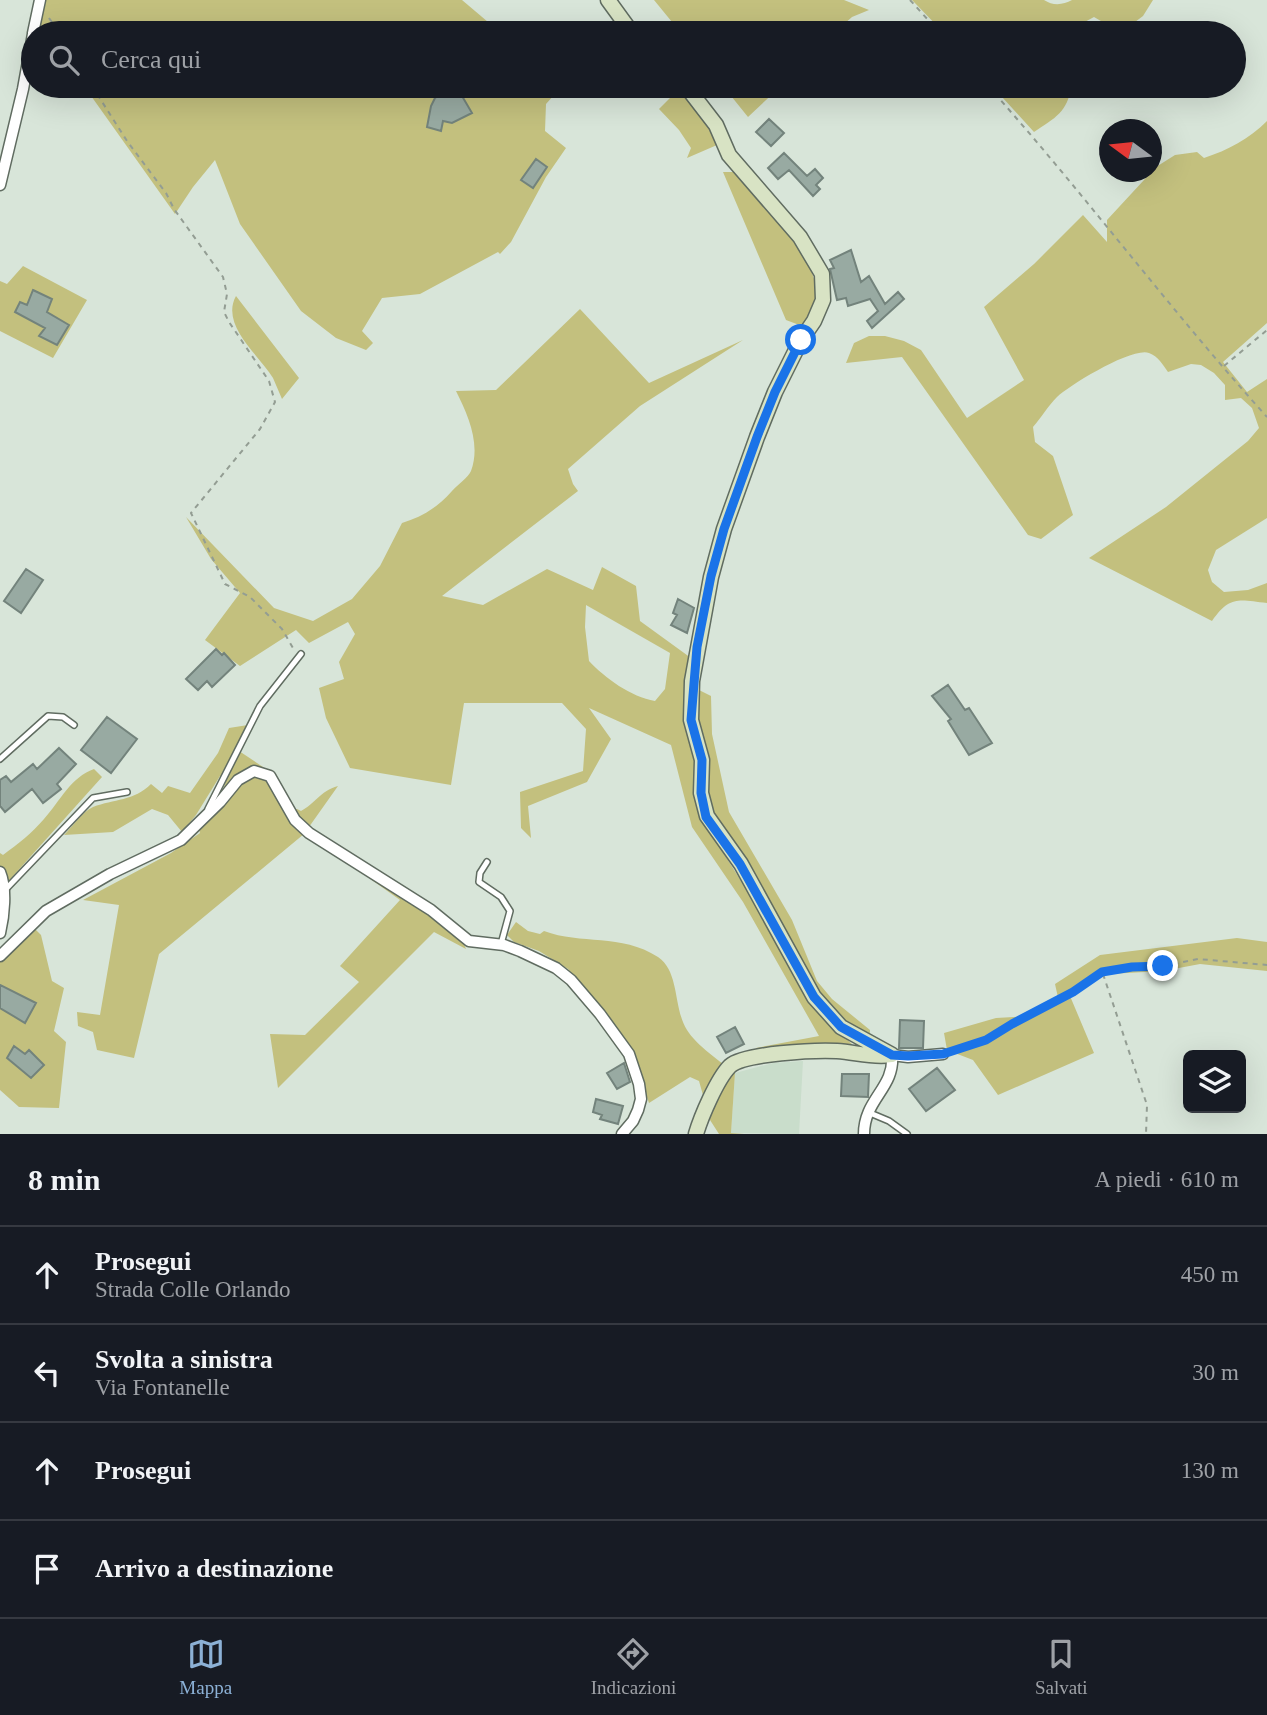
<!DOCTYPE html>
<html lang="it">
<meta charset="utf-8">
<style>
body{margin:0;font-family:Georgia,serif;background:#242831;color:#f1f3f6}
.controls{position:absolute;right:21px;bottom:21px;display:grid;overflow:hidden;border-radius:10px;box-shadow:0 7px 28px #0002}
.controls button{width:63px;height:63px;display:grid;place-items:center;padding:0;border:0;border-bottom:2px solid #363941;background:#171b24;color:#f1f3f6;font:35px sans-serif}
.compass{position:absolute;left:1099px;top:119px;width:63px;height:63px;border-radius:50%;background:#171b24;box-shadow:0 7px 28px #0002;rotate:285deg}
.stop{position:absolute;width:21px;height:21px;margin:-16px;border:5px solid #1a73e8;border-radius:50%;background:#fff}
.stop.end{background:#1a73e8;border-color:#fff;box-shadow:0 2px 7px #0008}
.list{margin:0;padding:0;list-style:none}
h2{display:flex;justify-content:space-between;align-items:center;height:91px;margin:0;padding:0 28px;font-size:30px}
h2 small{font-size:23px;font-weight:400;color:#9ea1a6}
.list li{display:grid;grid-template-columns:46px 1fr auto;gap:21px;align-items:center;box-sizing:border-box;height:98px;padding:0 28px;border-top:2px solid #363941}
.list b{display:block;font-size:26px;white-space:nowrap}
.list p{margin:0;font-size:23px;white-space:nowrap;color:#9ea1a6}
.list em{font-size:23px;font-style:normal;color:#9ea1a6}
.icon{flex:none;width:38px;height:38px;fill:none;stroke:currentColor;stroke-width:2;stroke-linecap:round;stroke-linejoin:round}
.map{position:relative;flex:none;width:1267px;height:1134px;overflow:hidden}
.search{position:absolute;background:#171b24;box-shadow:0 7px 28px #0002;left:21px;right:21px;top:21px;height:77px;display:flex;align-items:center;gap:18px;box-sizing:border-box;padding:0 24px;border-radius:38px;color:#9ea1a6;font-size:26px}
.sheet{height:483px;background:#171b24}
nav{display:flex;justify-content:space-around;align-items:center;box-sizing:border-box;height:98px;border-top:2px solid #363941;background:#171b24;font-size:19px;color:#9ea1a6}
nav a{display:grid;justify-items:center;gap:4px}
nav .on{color:#8cb1d6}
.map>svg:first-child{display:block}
.built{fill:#c9ddcb}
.green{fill:#c3c07e;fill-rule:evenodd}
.building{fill:#98aaa2;stroke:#73837c;stroke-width:2}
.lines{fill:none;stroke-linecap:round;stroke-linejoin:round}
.lane-casing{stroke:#606c61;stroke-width:8}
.street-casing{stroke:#606c61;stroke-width:13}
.secondary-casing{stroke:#606c61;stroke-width:17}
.path{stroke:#939d93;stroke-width:2;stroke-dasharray:5 5;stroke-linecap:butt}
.lane{stroke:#fff;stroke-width:5}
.street{stroke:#fff;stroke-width:10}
.secondary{stroke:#d8e3c4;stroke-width:14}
.route{stroke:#1a73e8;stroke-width:9}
</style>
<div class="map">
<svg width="1267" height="1134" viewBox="0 0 1267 1134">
<rect width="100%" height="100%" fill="#d8e5d9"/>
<!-- built -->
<path class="built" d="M803,1061L799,1134L731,1133L735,1073L773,1063Z"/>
<!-- green -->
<path class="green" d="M44,0H462L501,33H47L39,23Z
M654,0H844L869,10L852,17L834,33H681Z
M912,0H1044C1053,6 1063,5 1072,0H1153L1143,16L1123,31L1113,28L1094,17L1081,24L1077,33H944Z
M84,86H562L546,104L545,131L566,148L546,177L511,242L500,254L498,252L420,294L382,298L362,331L373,343L366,350L336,338L301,311L240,224L215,160L193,187L175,214Z
M723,86H781L748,117Z
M992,86H1071C1068,112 1055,118 1034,132Z
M681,87L709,127L717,145L687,158L691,148L679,130L659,109Z
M1267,121V323L1223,362L1247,392L1267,379V518L1216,550L1208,570L1212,582L1224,592L1248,590L1267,583V603C1239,600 1230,595 1212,621L1089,558L1166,507L1248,441L1259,428L1252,408L1241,398L1225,400V385L1214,373L1201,365L1191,364L1168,372C1163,365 1158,356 1149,353C1132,347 1070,385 1057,397C1048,406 1041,418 1033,427L1035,442L1053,456L1073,515L1041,539L1028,535L902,357L846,363L854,343L869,336H885L904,341L921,350L967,418L1024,380L984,307L1034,264L1083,215L1107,242V220L1156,167L1175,155L1197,152L1204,158C1228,150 1249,139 1267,121Z
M723,172H735C759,200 825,264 816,302C814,310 806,319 802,326L786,320Z
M23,266L87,300L53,358L0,331V281L7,284Z
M236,296L299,378L282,399C279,392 276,385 273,378C259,355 220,325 236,296Z
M580,309L649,383L743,340L640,406L568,469L573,484L578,491L442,596L483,605L547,569L593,590L602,567L636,586L640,621L691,658L710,832L757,906L822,1017L852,1044L846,1049L757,1053L756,1048L819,1036L743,902L692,827L671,745L589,708L611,739L587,782L528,806L531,838L521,828L520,792L583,771L586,729L562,703H464L451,785L350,768L326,718L319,688L344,679L339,662L355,634L348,622L309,643L296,630L240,666L205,640L240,593L211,559L186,517L274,608L313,621L352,599L380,566L402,523C422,517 438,507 452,491C458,484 468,478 471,471C481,444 468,415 456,391L496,390ZM586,605L670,653L665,689L655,701C631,697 605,678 589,661L585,627Z
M695,688L711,696L712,734L729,812L792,920L817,981L832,999L870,1030V1034L866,1036L832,1012L811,982L715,814L709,800L708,779L697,727Z
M248,725L236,749L272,773L285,812L297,809L301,811C315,804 320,791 338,786L304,834L159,954L134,1058L97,1050L93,1032L78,1026L77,1012L100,1015L119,905L83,900L171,853L200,833L198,825L222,803L223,789L227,779L220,776L196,815L182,832L168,815L152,809L113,832L64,835C72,827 82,812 93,807C114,799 134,801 151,784L162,793L168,786L190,793L218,753L229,728Z
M94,769L102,777L5,885L0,869V853L3,855C18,844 32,833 44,819C60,801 71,777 94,769Z
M355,868L413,902L462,940L466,949L434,932L278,1088L270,1034L305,1035L359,982L340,966L400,900Z
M516,922L528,931L540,934L544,931C581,945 621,933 658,957C680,972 673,1008 687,1030C696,1045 721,1062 735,1073L731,1133L744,1134H719L710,1120L699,1081L690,1077L649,1103L630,1047L568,969L539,951L514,942L507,935Z
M33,927L41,935L52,981L64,988L54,1031L66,1042L59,1108L19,1107L0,1090V960Z
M1237,938L1267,942V971L1200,964L1163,971L1109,974L1108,970L1100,973L1070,996L1094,1053L998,1095L973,1060L947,1050L944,1033L996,1018L1031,1016L1059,1002L1055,984L1100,955Z"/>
<!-- building -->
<path class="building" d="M453,92L462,96L472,113L452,123L443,121L441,131L427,127L431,106L435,98L443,93Z
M769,119L784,133L771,146L756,132Z
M784,153L807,176L815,169L823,178L816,185L820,189L813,196L789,170L778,179L768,168Z
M536,159L547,167L533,188L521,180Z
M851,250L861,282L869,276L885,304L898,292L904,299L872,328L867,321L878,311L870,299L848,306L846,298L837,300L830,269L834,268L830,260Z
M33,290L52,299L47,312L69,325L57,345L39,336L45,328L15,312L20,302L27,305Z
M26,569L43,580L21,613L4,601Z
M678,599L694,608L687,633L671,625L677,615L673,613Z
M216,649L222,655L224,653L235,665L212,687L207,681L198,690L186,679Z
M948,685L965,710L969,708L992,743L969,755L948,721L951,719L932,696Z
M107,717L137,739L111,773L81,750Z
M59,748L76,764L57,784L61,789L43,803L32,789L5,812L0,806V780L6,776L11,782L33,764L37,769Z
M0,985L36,1003L25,1023L0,1008Z
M900,1020L924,1021L923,1048H899Z
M735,1027L744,1044L726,1053L717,1037Z
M14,1046L25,1054L29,1050L44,1065L31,1078L7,1058Z
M624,1063L630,1082L617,1089L607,1073Z
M937,1068L955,1090L926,1111L909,1089Z
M842,1074H869L868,1097L841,1096Z
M596,1099L623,1106L618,1124L600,1119L602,1115L593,1112Z"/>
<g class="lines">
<!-- lane casing -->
<g class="lane-casing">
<path id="lane" d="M0,759L48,716L63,717L74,725
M208,809L260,706L301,654
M487,862L480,873L479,882L501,897L510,911L501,944
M5,890L93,798L127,792
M870,1113L889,1121L907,1134"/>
</g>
<!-- street casing -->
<g class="street-casing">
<path id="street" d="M33,33L40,0
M0,185L23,89L33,34
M0,872C7,889 4,916 0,933
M0,956L46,911L110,874L181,840L220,802L238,780L254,771L270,776L295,820L309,833L431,910L469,941L504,945L520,951L556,968L571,980L600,1014L629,1054L639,1084L641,1099L638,1110L633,1121L622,1134
M864,1134C864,1099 895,1088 892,1055L908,1057L943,1054"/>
</g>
<!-- secondary casing -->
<g class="secondary-casing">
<path id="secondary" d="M608,0L632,33
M686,86L716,125L729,155L800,237L822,274L823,300L814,321L801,340L775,392L757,437L724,529L711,577L692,681L691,720L702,760L701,793L707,816L741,864L814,997L841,1027L892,1055
M696,1134C701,1117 717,1079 730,1066C745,1053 816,1050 837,1051C855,1052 872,1058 891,1055"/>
</g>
<!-- path -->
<path class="path" d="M910,0L940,33
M49,18L59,33
M92,86L127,141L166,193L174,209L223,277L227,294L224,312L229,322L269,381L275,402L260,429L191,513L225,584L250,597L282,629L293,648
M988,86C1084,193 1170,310 1267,417
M1224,366L1267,330
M1103,974L1147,1105L1146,1134
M954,1051L986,1040L1012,1024L1045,1009L1103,973L1132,967L1163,966L1198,959L1267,965"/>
<!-- lane -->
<use href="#lane" class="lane"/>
<!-- street -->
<use href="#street" class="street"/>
<!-- secondary -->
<use href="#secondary" class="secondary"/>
</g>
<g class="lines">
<!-- route -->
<path class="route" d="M801,340L775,392L757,437L724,529L711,576L697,647L691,720L702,760L701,793L706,817L740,864L814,997L841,1027L892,1055L908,1056L943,1054L986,1040L1012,1024L1073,992L1102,972L1132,967L1163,966"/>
</g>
</svg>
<div class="controls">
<button><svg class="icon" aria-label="layers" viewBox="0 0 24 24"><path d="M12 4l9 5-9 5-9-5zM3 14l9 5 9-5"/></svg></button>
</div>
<svg class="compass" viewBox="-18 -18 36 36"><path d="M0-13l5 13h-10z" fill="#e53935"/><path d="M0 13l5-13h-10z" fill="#9ea1a6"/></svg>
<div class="stop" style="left:801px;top:340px"></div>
<div class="stop end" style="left:1163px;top:966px"></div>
<div class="search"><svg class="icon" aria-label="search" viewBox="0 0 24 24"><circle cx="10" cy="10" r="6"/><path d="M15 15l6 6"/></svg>Cerca qui</div>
</div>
<section class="sheet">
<h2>8 min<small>A piedi · 610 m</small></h2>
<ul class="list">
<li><svg class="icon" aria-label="ahead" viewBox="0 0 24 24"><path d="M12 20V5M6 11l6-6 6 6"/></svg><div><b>Prosegui</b><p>Strada Colle Orlando</p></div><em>450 m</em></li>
<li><svg class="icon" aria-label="left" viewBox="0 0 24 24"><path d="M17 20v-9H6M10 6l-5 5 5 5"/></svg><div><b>Svolta a sinistra</b><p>Via Fontanelle</p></div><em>30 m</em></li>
<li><svg class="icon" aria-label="ahead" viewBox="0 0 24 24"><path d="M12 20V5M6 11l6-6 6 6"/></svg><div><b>Prosegui</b></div><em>130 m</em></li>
<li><svg class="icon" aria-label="arrive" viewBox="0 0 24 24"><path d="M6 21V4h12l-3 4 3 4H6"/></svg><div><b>Arrivo a destinazione</b></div></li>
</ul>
</section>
<nav>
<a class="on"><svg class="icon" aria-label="map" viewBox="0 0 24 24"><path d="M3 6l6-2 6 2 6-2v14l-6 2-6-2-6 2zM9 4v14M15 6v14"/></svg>Mappa</a>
<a><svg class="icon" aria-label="directions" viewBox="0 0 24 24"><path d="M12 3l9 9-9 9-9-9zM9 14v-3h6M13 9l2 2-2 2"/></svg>Indicazioni</a>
<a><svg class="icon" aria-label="saved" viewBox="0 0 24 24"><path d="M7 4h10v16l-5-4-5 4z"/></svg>Salvati</a>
</nav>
